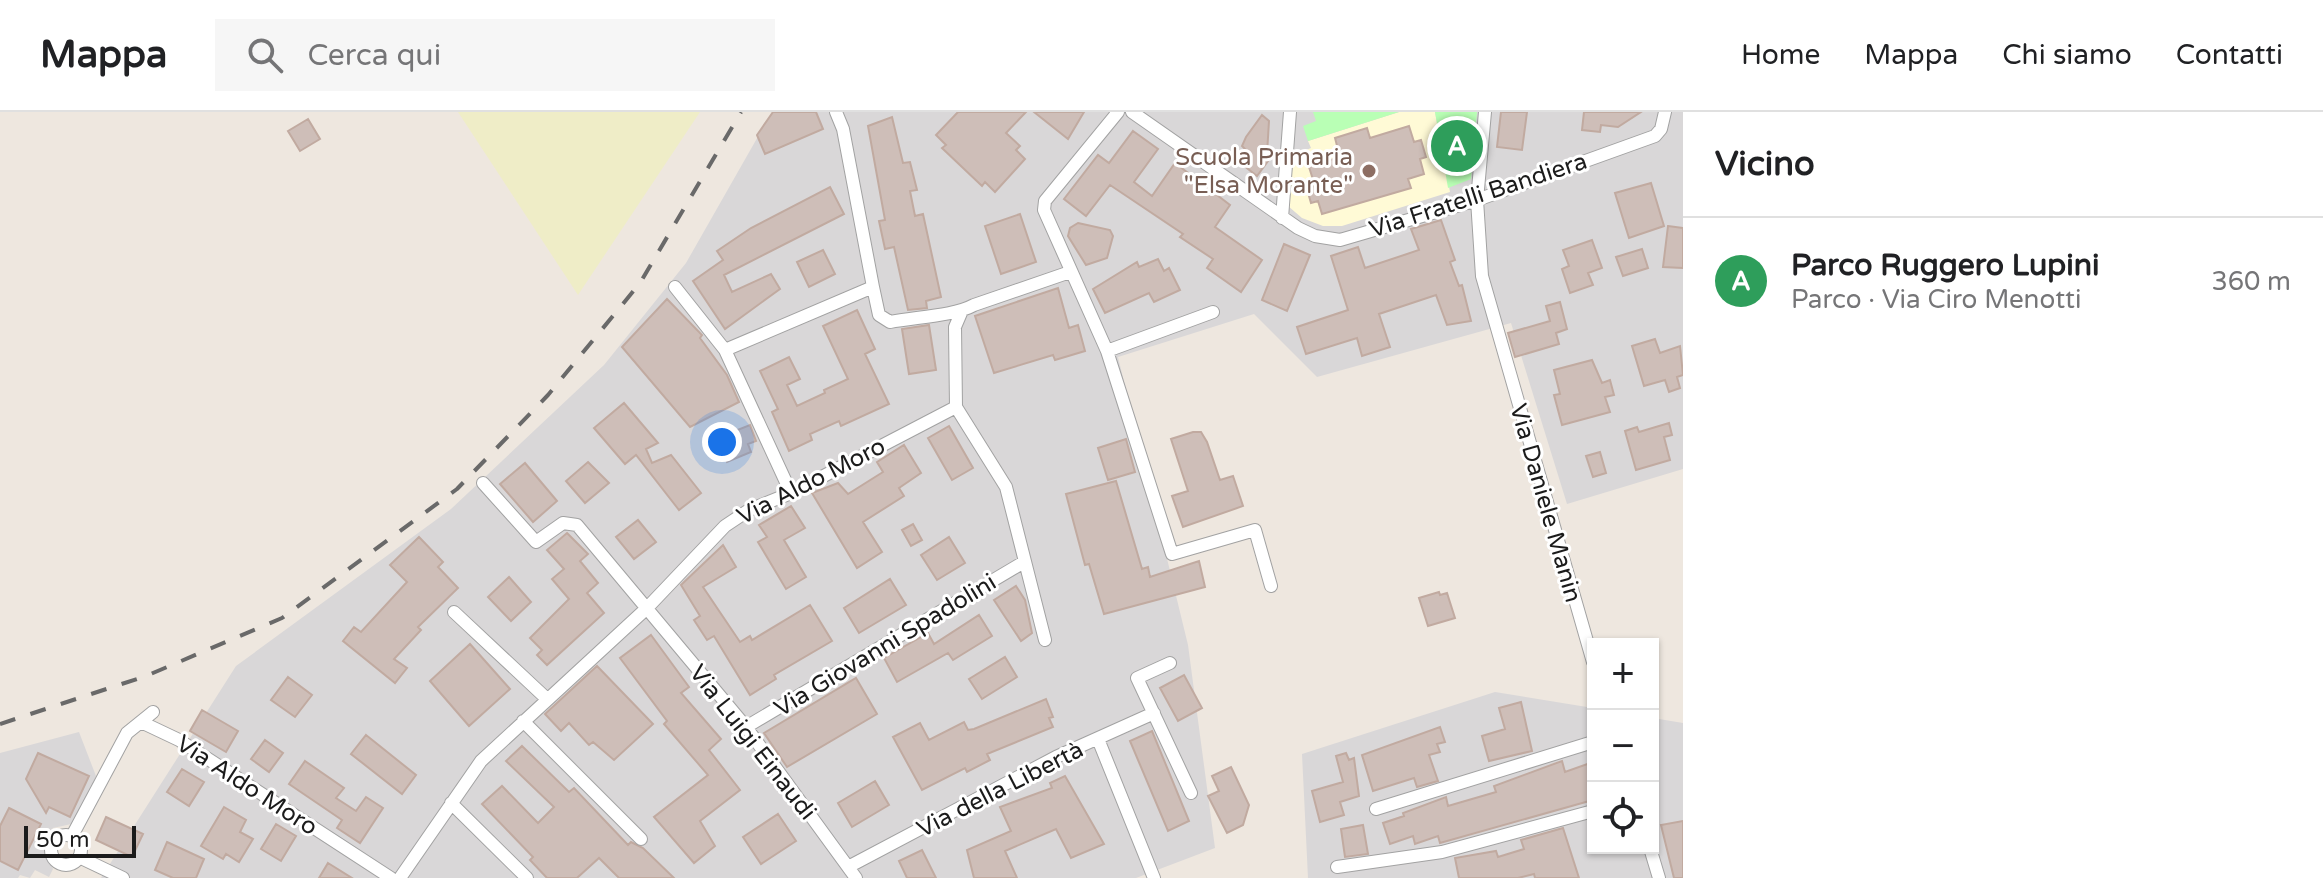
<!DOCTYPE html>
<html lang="it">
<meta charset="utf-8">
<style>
body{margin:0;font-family:"Varela Round",sans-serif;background:#f6f6f6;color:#202124}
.controls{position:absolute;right:24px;bottom:24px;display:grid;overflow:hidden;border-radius:0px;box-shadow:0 2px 6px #0004}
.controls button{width:72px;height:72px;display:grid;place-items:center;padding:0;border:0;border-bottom:2px solid #e0e0e0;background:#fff;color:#202124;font:40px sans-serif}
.scale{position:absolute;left:24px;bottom:20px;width:112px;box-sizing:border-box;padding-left:8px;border:4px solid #1b1b1b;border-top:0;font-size:22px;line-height:28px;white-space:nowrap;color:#1b1b1b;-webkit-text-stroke:6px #fff;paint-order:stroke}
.you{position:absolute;left:722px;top:330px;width:28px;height:28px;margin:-20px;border:6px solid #fff;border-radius:50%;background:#1a73e8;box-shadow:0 0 0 12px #1a73e833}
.badge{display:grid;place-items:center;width:52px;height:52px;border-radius:50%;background:#b45309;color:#fff;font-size:26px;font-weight:700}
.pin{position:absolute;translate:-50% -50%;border:4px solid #fff;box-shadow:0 2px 8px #0006}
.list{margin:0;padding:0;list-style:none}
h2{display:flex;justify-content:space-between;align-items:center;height:104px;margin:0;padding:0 32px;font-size:34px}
h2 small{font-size:26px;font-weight:400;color:#757577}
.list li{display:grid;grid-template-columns:52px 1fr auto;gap:24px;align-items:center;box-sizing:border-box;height:128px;padding:0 32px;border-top:2px solid #e0e0e0}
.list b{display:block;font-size:30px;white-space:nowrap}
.list p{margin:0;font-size:26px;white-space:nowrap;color:#757577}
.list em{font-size:26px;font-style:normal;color:#757577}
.icon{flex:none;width:44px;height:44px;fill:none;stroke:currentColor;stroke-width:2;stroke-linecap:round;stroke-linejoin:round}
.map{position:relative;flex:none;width:1683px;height:766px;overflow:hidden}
header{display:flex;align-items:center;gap:48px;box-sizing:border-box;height:112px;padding:0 40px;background:#fff;border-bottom:2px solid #e0e0e0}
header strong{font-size:38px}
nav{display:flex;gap:44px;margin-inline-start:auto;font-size:28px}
.search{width:560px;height:72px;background:#f6f6f6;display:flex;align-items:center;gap:20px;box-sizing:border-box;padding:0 28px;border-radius:0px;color:#757577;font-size:30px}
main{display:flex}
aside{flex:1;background:#fff}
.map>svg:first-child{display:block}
.residential{fill:#d9d7d8}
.education{fill:#fffad6}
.farmland{fill:#efedc7}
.park{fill:#b9ffb5}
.building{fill:#cebeb8;stroke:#c1aaa0;stroke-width:2}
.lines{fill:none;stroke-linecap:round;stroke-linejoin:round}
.minor-casing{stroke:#a2a2a2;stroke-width:14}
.minor{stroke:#fff;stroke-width:12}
.rail{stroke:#696969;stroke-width:4;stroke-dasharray:16 16;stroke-linecap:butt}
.education-dot{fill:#8d6e63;stroke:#fff;stroke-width:3}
.labels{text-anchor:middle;stroke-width:6;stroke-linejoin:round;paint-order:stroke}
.education-label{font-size:24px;fill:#785e54;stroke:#fff;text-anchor:end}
.street-label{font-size:24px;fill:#1b1b1b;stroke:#fff}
</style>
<header>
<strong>Mappa</strong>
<div class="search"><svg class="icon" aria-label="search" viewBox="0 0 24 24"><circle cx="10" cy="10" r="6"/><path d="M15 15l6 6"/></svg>Cerca qui</div>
<nav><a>Home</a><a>Mappa</a><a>Chi siamo</a><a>Contatti</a></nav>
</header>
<main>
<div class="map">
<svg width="1683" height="766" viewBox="0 0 1683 766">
<rect width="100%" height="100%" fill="#eee7df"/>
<!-- residential -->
<path class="residential" d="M772,0H1683V357L1567,392L1511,211L1317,265L1254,202L1118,245L1188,533L1215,736L1136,766H101L236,554L451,397L604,253L686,151Z
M1495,580L1593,596V736H1653V606L1683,611V766H1308L1302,642Z
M79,620L96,664L76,711L53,716L47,722L43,731L53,757L49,765L35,758L30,766L20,763L18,766H0V641Z"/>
<!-- education -->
<path class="education" d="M1399,0H1435L1450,80L1342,114H1323L1302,106L1288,94L1294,43L1311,36L1308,29Z"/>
<!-- farmland -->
<path class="farmland" d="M458,0H700L578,183Z"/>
<!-- park -->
<path class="park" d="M1313,0H1399L1308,29L1303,14L1316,9Z
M1435,0H1477L1471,67L1448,76Z"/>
<!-- building -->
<path class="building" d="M773,0H816L823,17L765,42L757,23Z
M958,0H1026L1006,21L1020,34L1016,38L1025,47L995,80L985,70L982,74L942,36L946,33L936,23Z
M1034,0H1084L1068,27Z
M1501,0H1527L1522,38L1497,35Z
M1584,0H1641L1618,15L1601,13L1600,20L1582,18Z
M1262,3L1269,9L1267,42L1271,45L1257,64L1238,49L1246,38L1242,34L1246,25Z
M892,5L903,51L910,50L917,78L910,79L915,104L923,102L941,185L926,189L927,196L908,198L894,135L885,137L879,109L885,108L868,14Z
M308,7L320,27L300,39L288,19Z
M1409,14L1414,30L1421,28L1426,45L1420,47L1424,62L1408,67L1411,76L1322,102L1318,89L1311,91L1307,77L1315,74L1309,55L1340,45L1335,26L1367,16L1370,26Z
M1133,19L1158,37L1134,70L1152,84L1175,51L1230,93L1215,115L1262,148L1241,180L1207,156L1213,147L1180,125L1183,122L1110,73L1086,104L1064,87L1098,43L1109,51Z
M1651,71L1664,114L1629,126L1615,81Z
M830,75L844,102L724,163L732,180L771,162L780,177L725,217L693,169L723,148L717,139L751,116Z
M1020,102L1036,150L1001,162L985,114Z
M1441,108L1455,148L1450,150L1459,174L1462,173L1471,209L1447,213L1436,183L1379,202L1390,235L1362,244L1357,226L1306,242L1297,215L1348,198L1331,144L1358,135L1365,156L1419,138L1411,117Z
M1078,111L1110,118L1113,124L1107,146L1086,153L1068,124L1070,116Z
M1668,114L1683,116V156L1663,155Z
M1592,128L1602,156L1588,161L1593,173L1570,181L1562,157L1569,154L1563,138Z
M1284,132L1310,143L1287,199L1262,188Z
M1642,137L1648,156L1623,164L1616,145Z
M823,138L835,162L809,175L797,150Z
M1158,147L1164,159L1169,156L1180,178L1154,190L1149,181L1105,201L1093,177L1137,150L1139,155Z
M1058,176L1069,216L1078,213L1085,239L1055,248L1053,243L994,261L975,204Z
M667,187L702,223L700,226L727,263L739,290L690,315L622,235Z
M1560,190L1567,217L1556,221L1559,232L1515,245L1508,221L1550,209L1546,194Z
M857,198L875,237L865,242L889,292L841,314L839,309L810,322L812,328L789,339L772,300L778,297L760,259L789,245L800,267L787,273L797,294L825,281L824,278L848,267L823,214Z
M929,213L936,258L909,262L902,217Z
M1655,227L1660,241L1680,234L1683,263L1677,265L1680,276L1669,280L1665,268L1644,274L1632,234Z
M1592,248L1602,271L1610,268L1614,283L1605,285L1610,300L1562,313L1554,283L1560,282L1554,258Z
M624,291L658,331L646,337L652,351L671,343L701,381L679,398L636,343L625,352L594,316Z
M1669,311L1672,323L1664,325L1670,348L1636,358L1625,319L1637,315L1639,320Z
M750,313L756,329L748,332L751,340L727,350L717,326Z
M949,314L973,356L952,368L928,326Z
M1193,320H1201L1207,330L1220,368L1233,364L1243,394L1183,415L1172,384L1188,379L1171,327Z
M1126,327L1135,360L1108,368L1098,336Z
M904,333L921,361L899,376L904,384L863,410L882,440L857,456L812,381L838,371L848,382L883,360L877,350Z
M1600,340L1606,361L1593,365L1586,344Z
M588,350L609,371L585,391L566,369Z
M525,351L557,389L533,410L500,372Z
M1116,369L1142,457L1148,455L1150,465L1199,449L1205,475L1104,502L1089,452L1085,453L1066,382Z
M791,394L805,416L784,428L806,465L786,477L758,430L767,425L759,413Z
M638,408L656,430L634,447L616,425Z
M913,412L922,428L911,434L902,418Z
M567,421L588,442L580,449L598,471L587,481L604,501L547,553L537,543L542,538L530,526L569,487L552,467L564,457L547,438Z
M419,425L443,450L438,455L458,476L418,515L421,518L394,547L407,556L395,571L343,529L354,515L361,520L407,470L390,453Z
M949,425L965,451L937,468L921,443Z
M723,433L736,455L703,475L740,530L750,524L752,528L810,493L832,529L774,563L776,567L750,583L714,524L707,528L694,508L700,504L681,473Z
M509,465L531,490L511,509L488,485Z
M890,467L906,493L859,521L844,496Z
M1016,474L1025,488L1032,521L1021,529L994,488Z
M1439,480L1440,483L1447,481L1455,506L1428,514L1419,486Z
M979,503L992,524L953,548L948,541L897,570L884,546L928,521L934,532Z
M651,523L689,575L681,581L721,627L709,638L740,678L700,709L715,734L694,751L654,705L708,663L664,612L667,609L620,546Z
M470,532L510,577L469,614L430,569Z
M1005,545L1017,565L982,587L969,567Z
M597,554L653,612L614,648L593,630L589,633L569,611L561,619L545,602Z
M1184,563L1202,596L1178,609L1160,576Z
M288,565L312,583L295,605L271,588Z
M856,566L877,602L787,655L764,621Z
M1046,587L1053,605L1049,606L1053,615L987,642L990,648L967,660L965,656L922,678L893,625L920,611L929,628L964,610L968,618L974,617Z
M1521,590L1532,639L1489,649L1482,624L1505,617L1499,596Z
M202,598L238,619L226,640L190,619Z
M1440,615L1445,630L1437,632L1440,640L1429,643L1438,669L1417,675L1414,666L1373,679L1362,643Z
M1152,619L1189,709L1168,719L1130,629Z
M366,623L416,663L402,682L351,642Z
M265,628L283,641L269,660L251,647Z
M522,634L569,680L574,676L628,733L631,730L643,736L674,766H619L599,746L577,766H547L530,748L533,745L482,692L502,674L538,711L554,695L506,649Z
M38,641L89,664L70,705L49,695L46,701L26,667Z
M1346,641L1349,648L1354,646L1359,684L1340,690L1344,703L1320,710L1312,679L1343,670L1336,644Z
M305,649L344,676L336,686L356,699L366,685L383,696L360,731L337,716L342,708L289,672Z
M1562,649L1565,660L1593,650V688L1440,731L1438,724L1415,732L1413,724L1390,732L1383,711L1404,704L1403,701L1446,685L1448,694L1496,680L1494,674Z
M1231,655L1249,693L1243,713L1227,721L1208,684L1219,679L1212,664Z
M182,657L204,670L189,694L167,680Z
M1065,664L1104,732L1071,746L1056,717L1005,739L1017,766H974L967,738L1011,719L1000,695L1052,676L1050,671Z
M875,669L889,693L852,715L838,691Z
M224,695L246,708L240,720L253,727L239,750L226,742L223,747L201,734Z
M9,696L41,712L18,758L0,749V714Z
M778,702L796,729L761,752L743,725Z
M106,705L143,722L132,745L96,728Z
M1683,709V766H1674L1661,713Z
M276,712L296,724L281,749L261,737Z
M1363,713L1368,742L1345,745L1341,717Z
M1563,716L1579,766H1535L1534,762L1518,766H1459L1455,746L1496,739L1498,745L1524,737L1521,728Z
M167,730L204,747L196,766H173L155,758Z
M922,738L936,766H907L899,749Z
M328,751L352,766H319Z"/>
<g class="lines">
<!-- minor casing -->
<g class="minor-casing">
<path id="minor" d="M836,0L843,17L873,175
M1118,0L1045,89L1044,98L1107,239L1172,442L1255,418L1271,474
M1132,0L1298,116L1315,124L1340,128L1477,88L1655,24L1661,17L1665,0
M1485,0L1477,88L1482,164L1593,550
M1282,106L1290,0
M675,175L725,238
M1107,239L1213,200
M956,295L1006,375L1045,528
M956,295L955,215L961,201
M483,371L536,430L563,411L577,413L746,615L856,766
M791,381L725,238L873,175L879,203L890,210C915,205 954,204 974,193L1070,160
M454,500L547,587
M1170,551L1137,566L1191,681
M523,609L641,727
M141,610L179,628L391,766
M746,615L1024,450
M1098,627L1154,766
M451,691L527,766
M1376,697L1593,630
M51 738a15 15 0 1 1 30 0a15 15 0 1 1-30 0Z
M72,724L127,621L153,600
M1650,736L1659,766
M79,745L123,766
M848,755L1056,645L1154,601
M1337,755L1442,740L1593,699
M400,766L481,649L647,496L725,414L749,398L791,381L956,295"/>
</g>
<!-- minor -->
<use href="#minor" class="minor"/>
<!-- rail -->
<path class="rail" d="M0,612L146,564L282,506L457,377L548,283L640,171L741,0"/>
</g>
<!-- markers -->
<circle class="education-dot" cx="1369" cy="59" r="8"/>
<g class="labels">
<!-- education labels -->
<g class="education-label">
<text x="1353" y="53">Scuola Primaria<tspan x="1353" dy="28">"Elsa Morante"</tspan></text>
</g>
<!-- street labels -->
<g class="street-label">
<text transform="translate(1478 83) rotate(-18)" y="8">Via Fratelli Bandiera</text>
<text transform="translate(811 369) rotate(-27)" y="8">Via Aldo Moro</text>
<text transform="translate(1546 391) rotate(74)" y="8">Via Daniele Manin</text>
<text transform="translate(885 533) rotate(-31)" y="8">Via Giovanni Spadolini</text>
<text transform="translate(753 630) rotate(52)" y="8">Via Luigi Einaudi</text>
<text transform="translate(247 673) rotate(33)" y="8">Via Aldo Moro</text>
<text transform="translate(1000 677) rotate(-27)" y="8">Via della Libertà</text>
</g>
</g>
</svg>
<div class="controls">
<button>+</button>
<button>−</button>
<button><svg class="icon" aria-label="locate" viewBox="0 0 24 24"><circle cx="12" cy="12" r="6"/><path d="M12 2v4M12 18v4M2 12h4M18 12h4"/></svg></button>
</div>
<div class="scale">50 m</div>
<div class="you"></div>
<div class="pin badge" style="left:1457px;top:34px;background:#2e9e5b">A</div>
</div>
<aside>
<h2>Vicino<small></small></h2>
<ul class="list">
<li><span class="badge" style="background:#2e9e5b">A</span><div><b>Parco Ruggero Lupini</b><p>Parco · Via Ciro Menotti</p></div><em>360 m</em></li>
</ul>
</aside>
</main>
